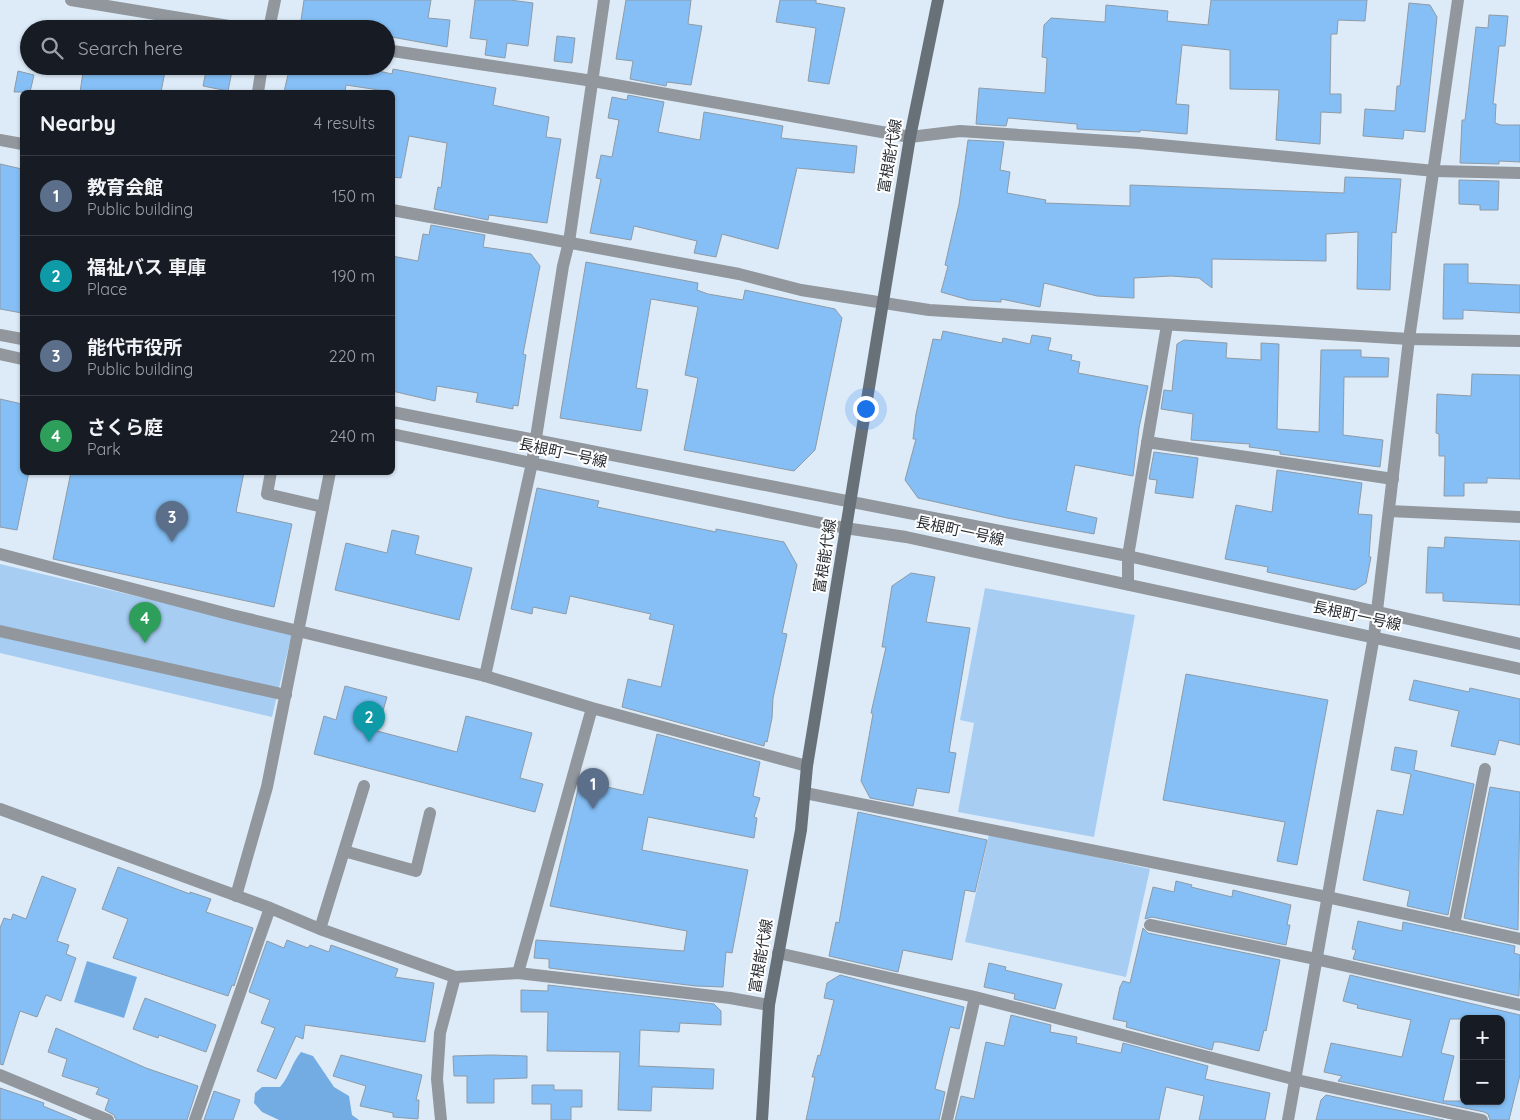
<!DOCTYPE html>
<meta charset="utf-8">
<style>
body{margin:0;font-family:Quicksand,"Noto Sans JP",sans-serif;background:#242831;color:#f1f3f6}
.controls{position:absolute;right:15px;bottom:15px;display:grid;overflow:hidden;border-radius:8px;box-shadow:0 1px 4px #0004}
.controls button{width:45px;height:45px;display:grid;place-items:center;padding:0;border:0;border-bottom:1px solid #363941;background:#171b24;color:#f1f3f6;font:25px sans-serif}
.you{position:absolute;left:865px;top:408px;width:18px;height:18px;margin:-12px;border:4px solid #fff;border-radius:50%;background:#1a73e8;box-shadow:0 0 0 8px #1a73e833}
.badge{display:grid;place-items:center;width:32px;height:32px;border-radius:50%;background:#0575bf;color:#fff;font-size:16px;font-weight:700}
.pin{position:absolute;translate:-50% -41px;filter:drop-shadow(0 1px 2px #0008)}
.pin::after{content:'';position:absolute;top:26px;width:18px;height:15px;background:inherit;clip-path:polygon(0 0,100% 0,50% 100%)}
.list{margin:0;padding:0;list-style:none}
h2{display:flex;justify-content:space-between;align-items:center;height:65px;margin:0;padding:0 20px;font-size:21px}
h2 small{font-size:16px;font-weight:400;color:#9ea1a6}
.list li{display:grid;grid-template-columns:32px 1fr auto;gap:15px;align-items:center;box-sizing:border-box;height:80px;padding:0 20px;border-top:1px solid #363941}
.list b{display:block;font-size:19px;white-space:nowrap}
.list p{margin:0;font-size:16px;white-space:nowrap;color:#9ea1a6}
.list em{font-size:16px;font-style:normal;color:#9ea1a6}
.icon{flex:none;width:28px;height:28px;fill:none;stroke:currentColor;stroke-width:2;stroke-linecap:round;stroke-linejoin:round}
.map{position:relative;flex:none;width:1520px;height:1120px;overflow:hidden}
.search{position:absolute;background:#171b24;box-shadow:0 1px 4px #0004;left:20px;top:20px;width:375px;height:55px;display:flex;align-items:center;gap:12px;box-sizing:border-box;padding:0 18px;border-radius:28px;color:#9ea1a6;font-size:19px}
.panel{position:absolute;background:#171b24;box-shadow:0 1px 4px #0004;left:20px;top:90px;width:375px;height:385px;border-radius:8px}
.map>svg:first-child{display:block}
.green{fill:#a7cdf2}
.forest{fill:#73ace2}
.building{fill:#85bff5;stroke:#8e9ba7;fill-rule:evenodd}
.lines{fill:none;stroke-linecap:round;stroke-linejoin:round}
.service{stroke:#91979d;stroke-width:12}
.pedestrian{stroke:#91979d;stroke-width:12}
.minor{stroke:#91979d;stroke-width:12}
.tertiary{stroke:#91979d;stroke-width:12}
.secondary{stroke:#687078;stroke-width:12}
.labels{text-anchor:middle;stroke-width:4;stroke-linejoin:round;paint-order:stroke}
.street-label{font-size:15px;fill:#2a2f34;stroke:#fff}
</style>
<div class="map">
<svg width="1520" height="1120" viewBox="0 0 1520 1120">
<rect width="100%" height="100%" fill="#ddebf8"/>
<!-- green -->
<path class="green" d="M0,564L292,633L272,717L0,653Z
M985,588L1135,615L1094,837L958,812L974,723L960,720Z
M989,834L1150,869L1126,977L965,942Z"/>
<!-- forest -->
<path class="forest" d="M87,961L137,977L124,1018L74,1002Z
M301,1052L313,1056L334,1087L349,1096L352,1115L359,1120H279L262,1112L254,1103L255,1093L262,1087H280C290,1076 291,1064 301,1052Z"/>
<!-- building -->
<path class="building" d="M304,0H431L428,18L450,20L447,47L386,36V29H312L300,27Z
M475,0H510L533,3L528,46L507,43L505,58L485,55L487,40L470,38Z
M626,0H691L688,24L702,26L691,85L667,82L666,86L630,79L633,61L616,59Z
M780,0H816V3L845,8L829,84L808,81L816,28L776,22Z
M1211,0H1367L1365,21L1338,20L1337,34H1331L1330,94H1341V113L1321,112L1320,144L1276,140L1279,90L1230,89V50L1182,45L1176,104L1189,105L1187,134L1140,130V132L1077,129V124L1008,118L1006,126L976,124L979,88L1045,93L1047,58L1042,57L1044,25L1051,18L1105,22L1106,5L1168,11L1167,21L1208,25Z
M1409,3L1430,5L1437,17L1425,132L1404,130L1403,139L1363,136L1365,109L1395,111L1397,86H1400Z
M1489,15L1508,16L1505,46H1499L1493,104H1496L1495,123L1501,125H1520V162L1499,161V164L1460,163L1462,120H1465L1476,27L1488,28Z
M557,36L575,38L572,63L554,61Z
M84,66H166L161,92H80Z
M207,66H233L228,91L203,86Z
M290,66H356L392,74L393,69L496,88L493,105L549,117L546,137L561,139L547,223L489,215L488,220L434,209L438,187L441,188L447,143L409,136L401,178L392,177V92L346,85L345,92H284Z
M18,71L34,75L30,92H14Z
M628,95L664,102L658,132L700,140L704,112L783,126L781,138L857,146L854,173L797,168L778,249L722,234L716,257L694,253L697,241L634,226L631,240L590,233L601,179L596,178L601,155L612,157L619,120L608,118L612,97L627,100Z
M968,140L1004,142L1000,170L1010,172L1007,193L1046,200L1045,203L1130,206V185L1344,193L1345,177L1401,179L1396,233L1392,232L1390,290L1357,289L1358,232L1326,234V261L1212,259V288L1199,278L1171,276L1134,278V298L1097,296L1044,283L1040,307L1001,299V302L969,300L941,292L948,266L945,265L959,204Z
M0,164L22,169V313L0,309Z
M1459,180L1499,181L1498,210H1480V205L1459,204Z
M431,225L485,235L483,247L531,254L540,266L523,354L526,355L518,406L513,405V409L476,402L478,393L437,386L435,401L392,391V256L418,261L423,234L429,235Z
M586,262L698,283L697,290L708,294L743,300L745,290L835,309L842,318L815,450L794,471L684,450L698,378L685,375L698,307L651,299L636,388L648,390L641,431L560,418Z
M1444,264H1468V283L1520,285V313L1463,310V319H1443Z
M943,331L1002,343L1003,338L1030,344L1032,335L1051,338L1048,350L1072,355L1071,360L1080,362L1078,373L1148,386L1139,428L1133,476L1075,465L1066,511L1097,518L1094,534L1007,518L918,498L905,480L916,439H913L916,414L933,339L941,340Z
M1184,340L1227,343L1226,358L1261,360V343L1279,344L1277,429L1319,432L1321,350H1361V357L1389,358L1388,377H1344L1343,435L1383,440L1380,467L1280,454V451L1249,447L1250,444L1191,440L1193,414L1161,409L1164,390L1172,391L1177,344Z
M1472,374L1520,375V479L1487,478V483H1464V496H1444L1445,456H1439V434L1436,433L1437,394L1471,396Z
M0,399L22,404V472H29L17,530L0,527Z
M1154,452L1198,458L1193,498L1155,493L1157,480L1149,479Z
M1277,470L1362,483L1358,514L1372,515L1369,557H1371L1366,583L1355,590L1267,572L1268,567L1225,559L1236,505L1272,512Z
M71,472H244L236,512L292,524L274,607L53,559Z
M537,488L599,501L597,507L716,532V529L784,542L797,565L782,633L787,634L773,698L772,718L767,742L765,741L764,746L622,707L628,679L661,687L674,625L649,619L651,614L570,596L566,614L533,607L532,614L511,609Z
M392,530L419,536L415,554L472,568L459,620L335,590L346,543L387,553Z
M1445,537L1520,541V605L1443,601V593H1426L1428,547L1444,548Z
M911,573L935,577L926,622L970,628L949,752L956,753L949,793L917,788L913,806L870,798L861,781L873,714L871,713L886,647H882L892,586Z
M1186,674L1328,700L1297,865L1277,861L1285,822L1163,800Z
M1414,680L1469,692L1470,688L1520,699V745L1499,740L1495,755L1451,746L1459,711L1409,700Z
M345,686L387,697L377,731L457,752L466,716L532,733L520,778L543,784L535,812L314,754L324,716L336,720Z
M657,734L760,762L753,796L760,798L754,817L757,818L754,838L648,817L642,850L748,870L732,953L726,952L723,987L696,986L549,968V959L534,958L536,940L684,951L687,931L550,906L580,781L643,795Z
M1395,747L1417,751L1414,770L1474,784L1448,915L1407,906L1410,891L1363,880L1377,810L1403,815L1411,774L1391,770Z
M1490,787L1520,792L1518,930L1464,918Z
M858,812L987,840L975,892L965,890L952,960L903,950L898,972L829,956L836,922L839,923Z
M118,867L190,894V892L211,899L206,912L253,928L234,986L232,985L228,996L113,958L128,919L102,909Z
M42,876L76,889L57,941L69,945L66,954L76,958L61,1001L46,995L37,1017L20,1011L3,1065L0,1064V928L4,918L11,920L13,914L26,919Z
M1176,881L1192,885L1191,887L1232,897L1233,890L1291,905L1287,925H1290L1286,945L1152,917L1145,919L1153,887L1174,892Z
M1358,921L1402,931L1403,922L1515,946L1514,953L1520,955L1519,996L1353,959L1356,950L1352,949Z
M1143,928L1148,933L1280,960L1266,1031L1264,1030L1259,1051L1220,1042H1214L1212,1050L1126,1027L1127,1022L1113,1019L1120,987L1123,981L1130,983Z
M287,940L308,948L310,945L329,952L331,945L398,969L395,977L434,983L425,1042L305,1025L303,1039L296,1036L276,1079L257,1071L275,1028L261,1023L270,1000L249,992L267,941L284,948Z
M989,963L1006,967L1005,970L1062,984L1055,1009L1014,999L1015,994L984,987Z
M840,975L964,1007L959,1029L950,1027L935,1089L945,1092L939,1120H806L815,1077H812L818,1055L820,1056L834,1000L824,998L827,983Z
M1350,975L1520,1015V1075L1509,1120H1490L1488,1114L1484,1112L1338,1081L1342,1076L1324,1072L1331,1043L1402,1057L1411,1020L1357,1008L1358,1005L1343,1001ZM1450,1019H1501V1101H1443L1454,1056L1441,1053Z
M548,985L714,1004L721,1011V1025L680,1023L679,1032L640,1030L639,1066L714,1069L713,1089L652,1087L651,1111L618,1110L620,1052L547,1051L548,1012H521V990L548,991Z
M145,998L216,1025L206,1052L159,1035L158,1038L133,1029Z
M1011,1015L1051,1025L1050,1032L1077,1037L1076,1043L1121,1053L1123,1043L1208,1066L1205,1079L1270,1093L1265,1120H1199L1204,1096L1166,1087L1159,1120H955L961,1096L974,1099L986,1042L1004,1046Z
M56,1028L146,1068L198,1086L187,1120H116L114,1115L105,1110L109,1099L96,1094L99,1088L62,1076L67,1059L48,1052Z
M341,1055L422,1075L416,1100H419L418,1119L393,1117V1113L360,1106L366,1086L333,1076Z
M491,1055L527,1056V1078L494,1079V1103H467V1076H454L453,1056Z
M532,1085H554V1090H582V1107H571V1120H551V1104H532Z
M0,1088L44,1103L43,1106L77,1120H0Z
M214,1091L240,1100L233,1120H204Z
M1326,1095L1444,1120H1316L1321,1100Z"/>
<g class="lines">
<!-- service -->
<path class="service" d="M271,472L267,494L323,507L330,472
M0,554L232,615L485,676
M0,1075L108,1120"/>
<!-- pedestrian -->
<path class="pedestrian" d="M0,631L286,695"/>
<!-- minor -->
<path class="minor" d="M71,0L247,29
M386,50L593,81L910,137L960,131L1139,143L1435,171L1520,173
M0,140L22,144
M392,210L739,274L801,290L929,310L1409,339L1520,341
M0,335L22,339
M392,412L1128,556L1520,644
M1147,442L1393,479
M1389,511L1520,517
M1128,583V556L1167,325
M485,676L592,708L807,766
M805,793L1327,897L1520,939
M0,809L270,908L320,929L455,977L518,973L730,998L769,1005
M344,851L416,871L430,813
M236,896L267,787L323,507
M1150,925L1316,959L1520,1005
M1454,925L1485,769
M320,929L364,786
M778,953L975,997L1297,1080L1482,1120
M518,973L592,708
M195,1120L270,908
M441,1120L437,1079L440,1033L455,977
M947,1120L975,997"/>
<!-- tertiary -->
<path class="tertiary" d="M269,29L275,0
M258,92L262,66
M0,354L22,359
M392,434L845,528L906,537L1520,669
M485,676L532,463L563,266L569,242L604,0
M1288,1120L1374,636L1409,339L1458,0"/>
<!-- secondary -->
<path class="secondary" d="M762,1120L769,1005L801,830L807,766L910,137L938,0"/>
</g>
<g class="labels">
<!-- street labels -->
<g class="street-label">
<text transform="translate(890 156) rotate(-80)" y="5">富根能代線</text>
<text transform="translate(563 453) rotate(12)" y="5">長根町一号線</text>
<text transform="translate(960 531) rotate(12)" y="5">長根町一号線</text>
<text transform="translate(825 556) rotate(-81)" y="5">富根能代線</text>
<text transform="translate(1357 616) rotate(12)" y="5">長根町一号線</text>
<text transform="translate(761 956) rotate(-80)" y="5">富根能代線</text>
</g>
</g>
</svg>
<div class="controls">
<button>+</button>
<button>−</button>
</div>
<div class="you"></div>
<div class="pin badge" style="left:593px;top:809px;background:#5c6f8a">1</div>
<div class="pin badge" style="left:369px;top:742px;background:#0f9aa8">2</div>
<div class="pin badge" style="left:172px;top:542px;background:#5c6f8a">3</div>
<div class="pin badge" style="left:145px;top:643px;background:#2e9e5b">4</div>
<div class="search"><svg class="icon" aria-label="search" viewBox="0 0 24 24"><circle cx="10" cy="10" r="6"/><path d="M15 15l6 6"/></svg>Search here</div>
<section class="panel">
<h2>Nearby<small>4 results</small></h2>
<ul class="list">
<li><span class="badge" style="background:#5c6f8a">1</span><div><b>教育会館</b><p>Public building</p></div><em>150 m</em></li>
<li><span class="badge" style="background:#0f9aa8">2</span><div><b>福祉バス 車庫</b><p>Place</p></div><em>190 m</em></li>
<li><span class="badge" style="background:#5c6f8a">3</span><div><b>能代市役所</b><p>Public building</p></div><em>220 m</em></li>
<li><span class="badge" style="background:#2e9e5b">4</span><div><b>さくら庭</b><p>Park</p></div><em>240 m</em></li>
</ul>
</section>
</div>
